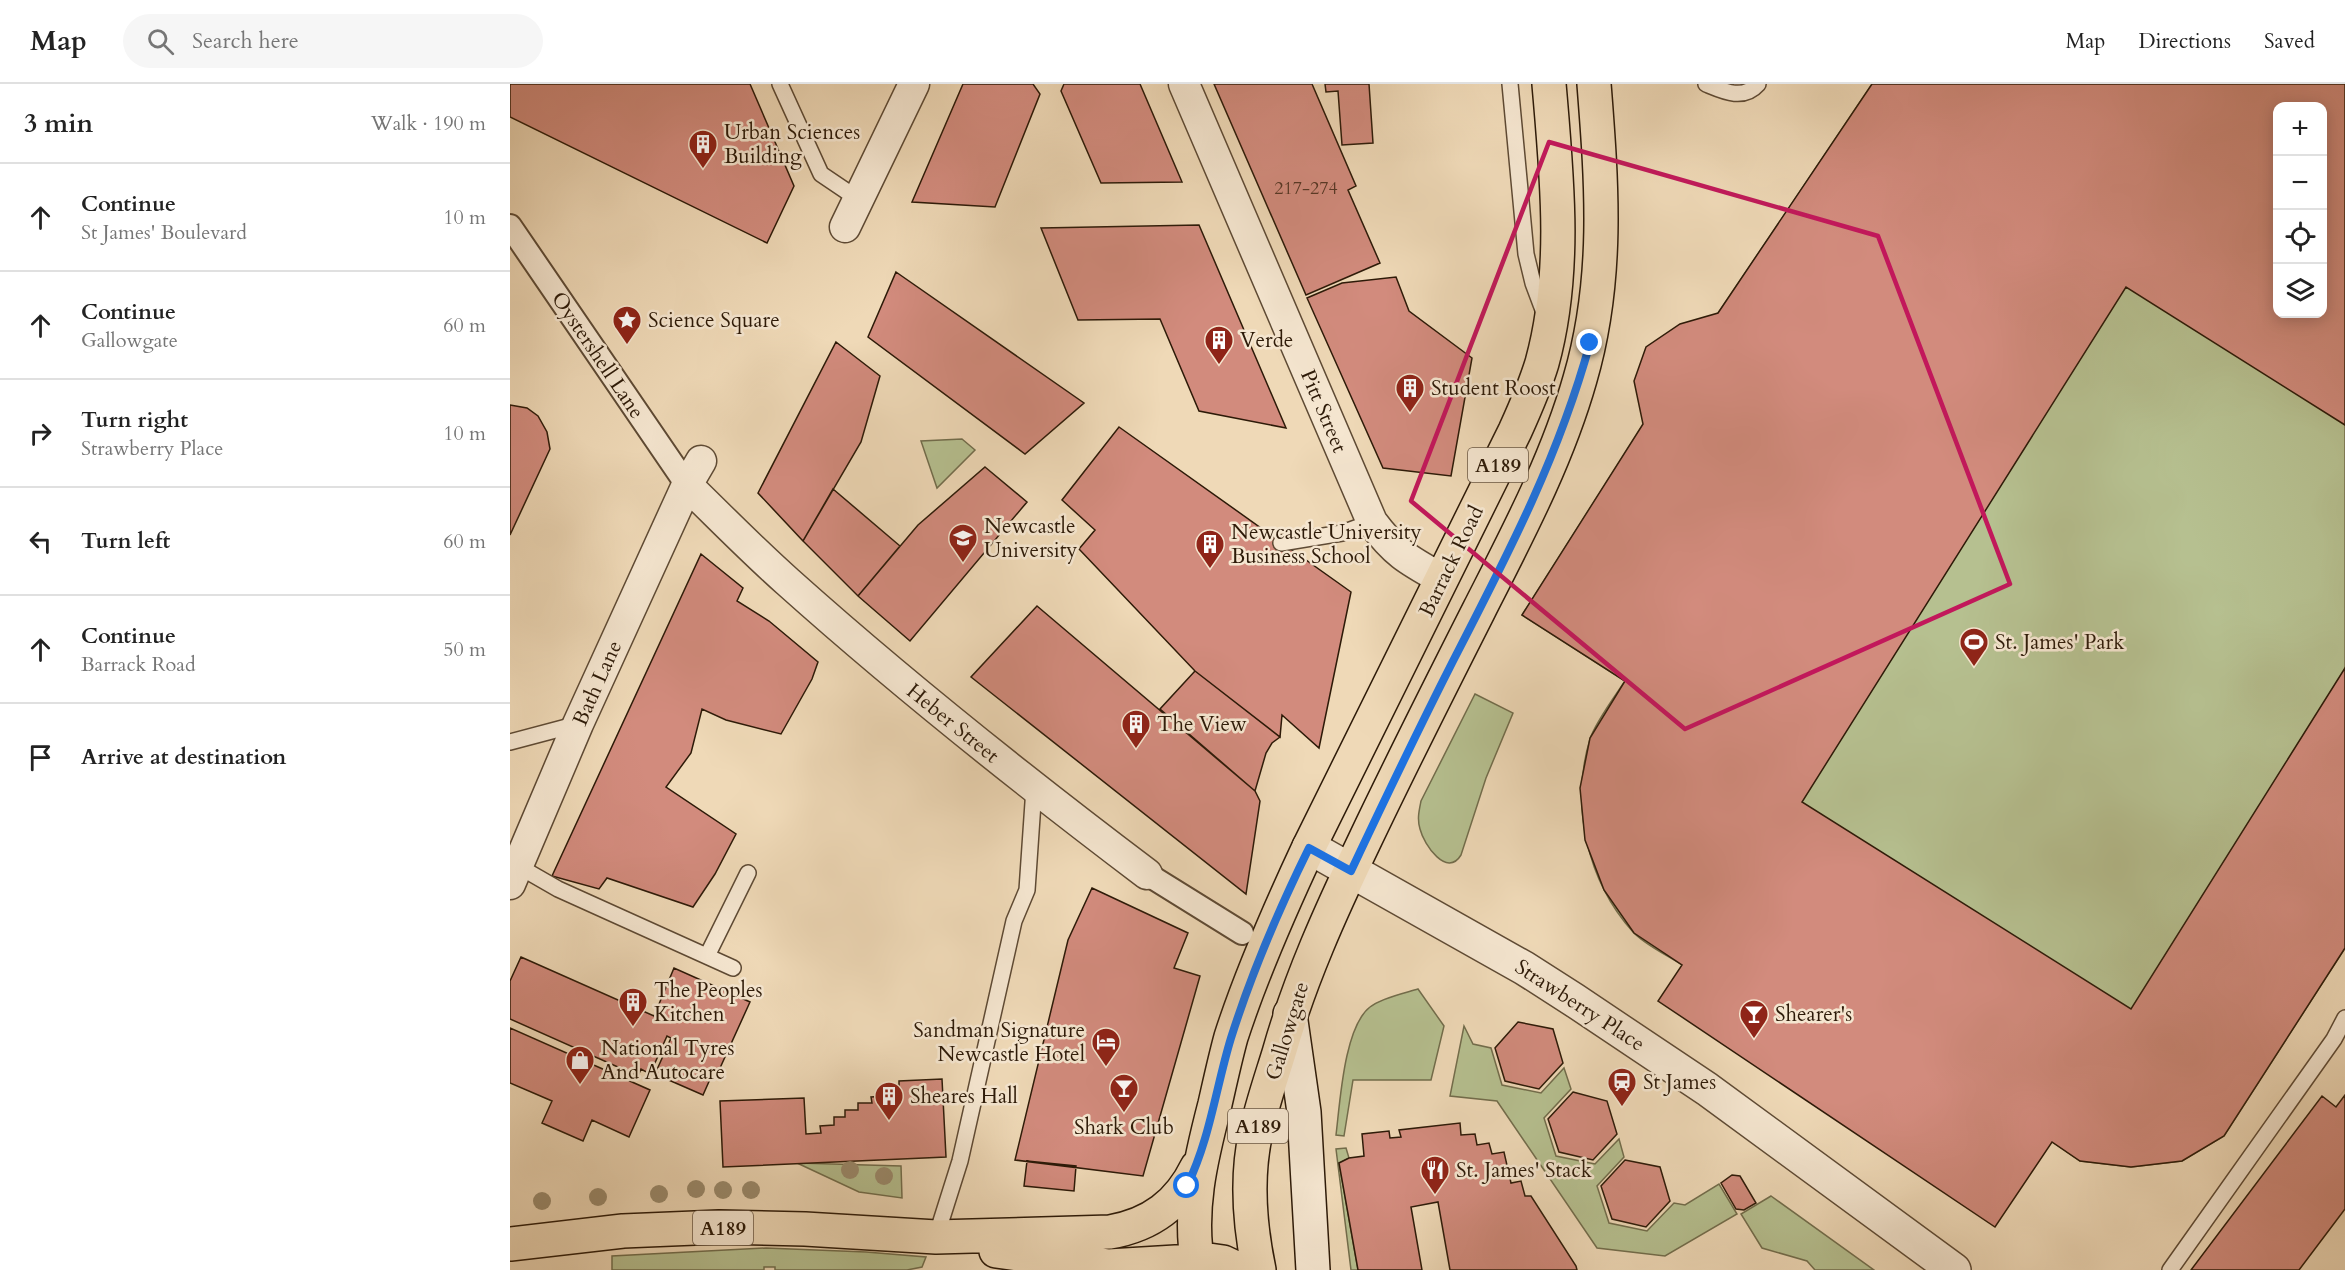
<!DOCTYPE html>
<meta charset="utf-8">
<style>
body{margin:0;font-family:Cardo,serif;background:#f6f6f6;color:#222}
.controls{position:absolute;right:18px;top:18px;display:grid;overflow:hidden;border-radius:12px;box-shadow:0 3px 15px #0003}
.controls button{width:54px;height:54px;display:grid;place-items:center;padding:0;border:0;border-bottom:2px solid #e0e0e0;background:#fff;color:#222;font:30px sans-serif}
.stop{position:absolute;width:18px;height:18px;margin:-14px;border:4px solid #1a73e8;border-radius:50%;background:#fff}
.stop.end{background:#1a73e8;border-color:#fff;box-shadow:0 2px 6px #0008}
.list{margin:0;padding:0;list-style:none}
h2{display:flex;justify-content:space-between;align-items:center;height:78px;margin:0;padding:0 24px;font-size:26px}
h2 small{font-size:20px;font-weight:400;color:#767676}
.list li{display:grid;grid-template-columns:39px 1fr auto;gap:18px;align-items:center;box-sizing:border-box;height:108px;padding:0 24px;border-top:2px solid #e0e0e0}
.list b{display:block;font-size:22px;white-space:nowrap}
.list p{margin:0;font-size:20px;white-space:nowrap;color:#767676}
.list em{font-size:20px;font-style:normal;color:#767676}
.icon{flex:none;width:33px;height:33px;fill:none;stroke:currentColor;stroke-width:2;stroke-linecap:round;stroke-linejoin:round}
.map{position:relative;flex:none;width:1835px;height:1186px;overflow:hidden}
header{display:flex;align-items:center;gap:36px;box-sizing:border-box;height:84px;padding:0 30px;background:#fff;border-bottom:2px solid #e0e0e0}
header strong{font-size:28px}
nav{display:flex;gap:33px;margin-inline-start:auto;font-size:21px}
.search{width:420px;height:54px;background:#f6f6f6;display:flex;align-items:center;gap:15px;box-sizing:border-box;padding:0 21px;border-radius:33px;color:#767676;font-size:22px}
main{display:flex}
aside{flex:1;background:#fff}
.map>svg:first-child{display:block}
.green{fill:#b6c090;stroke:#726d4c;stroke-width:1.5;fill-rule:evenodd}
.building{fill:#d28b7d;stroke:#2d1a08;stroke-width:1.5;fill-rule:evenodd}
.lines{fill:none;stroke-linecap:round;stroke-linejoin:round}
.service-casing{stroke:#5e4a34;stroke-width:18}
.pedestrian-casing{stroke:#5e4a34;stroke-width:26}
.minor-casing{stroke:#5e4a34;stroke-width:33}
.tertiary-casing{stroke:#5e4a34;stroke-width:36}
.secondary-casing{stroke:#2d1a08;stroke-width:36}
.primary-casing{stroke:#2d1a08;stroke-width:36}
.service{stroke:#f5e6d0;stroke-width:15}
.pedestrian{stroke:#f5e6d0;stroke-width:22}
.minor{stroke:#f5e6d0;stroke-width:30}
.tertiary{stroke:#f5e6d0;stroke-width:33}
.secondary{stroke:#f5e6d0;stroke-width:33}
.primary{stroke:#efd9b7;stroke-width:33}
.tree{fill:#9b8b6d}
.route{stroke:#1a73e8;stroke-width:8}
.marked{fill:none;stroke:#c2185b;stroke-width:4.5;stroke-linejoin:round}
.labels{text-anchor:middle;stroke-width:5;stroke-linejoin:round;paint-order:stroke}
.number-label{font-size:18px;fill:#563625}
.shield{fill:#f5e6d0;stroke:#695744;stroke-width:1.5}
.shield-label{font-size:20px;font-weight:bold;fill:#2d1a08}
.poi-label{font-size:21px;fill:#2d1a08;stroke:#f5e6d0;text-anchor:start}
.street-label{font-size:21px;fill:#2d1a08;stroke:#f5e6d0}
</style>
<header>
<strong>Map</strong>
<div class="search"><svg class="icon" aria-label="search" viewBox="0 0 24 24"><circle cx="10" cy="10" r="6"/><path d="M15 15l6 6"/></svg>Search here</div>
<nav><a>Map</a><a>Directions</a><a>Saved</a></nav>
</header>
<main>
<aside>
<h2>3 min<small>Walk · 190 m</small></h2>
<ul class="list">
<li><svg class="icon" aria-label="ahead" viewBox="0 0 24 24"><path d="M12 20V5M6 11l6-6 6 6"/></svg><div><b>Continue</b><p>St James' Boulevard</p></div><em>10 m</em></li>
<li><svg class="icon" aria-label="ahead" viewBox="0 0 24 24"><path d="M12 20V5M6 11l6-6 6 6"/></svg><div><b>Continue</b><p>Gallowgate</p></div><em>60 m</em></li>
<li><svg class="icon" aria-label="right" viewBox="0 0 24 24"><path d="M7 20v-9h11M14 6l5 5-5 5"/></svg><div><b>Turn right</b><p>Strawberry Place</p></div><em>10 m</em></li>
<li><svg class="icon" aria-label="left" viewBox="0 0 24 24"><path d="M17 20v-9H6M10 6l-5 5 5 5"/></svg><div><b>Turn left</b></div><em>60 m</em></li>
<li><svg class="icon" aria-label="ahead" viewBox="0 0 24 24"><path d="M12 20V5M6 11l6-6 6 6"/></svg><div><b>Continue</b><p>Barrack Road</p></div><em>50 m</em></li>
<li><svg class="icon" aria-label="arrive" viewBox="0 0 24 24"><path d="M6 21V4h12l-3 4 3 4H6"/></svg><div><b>Arrive at destination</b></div></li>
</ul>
</aside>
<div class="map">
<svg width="1835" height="1186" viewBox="0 0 1835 1186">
<rect width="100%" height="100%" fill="#efd9b7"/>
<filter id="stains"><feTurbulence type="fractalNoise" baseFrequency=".00333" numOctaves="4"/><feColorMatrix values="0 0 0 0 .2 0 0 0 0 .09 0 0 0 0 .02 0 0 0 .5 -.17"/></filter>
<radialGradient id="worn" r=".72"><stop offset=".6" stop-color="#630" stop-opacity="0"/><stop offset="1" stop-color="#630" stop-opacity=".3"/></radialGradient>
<!-- green -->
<path class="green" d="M1362,0H1835V864L1714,1052L1672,1077L1621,1083L1570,1077L1542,1058L1172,881C1157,871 1135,861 1123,848C1077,797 1060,721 1080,655C1085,639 1105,612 1115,597L1012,531L1133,341ZM1768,22H1812V230H1768Z
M452,355L465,366L427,404L411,357Z
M965,610L1003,629L976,694L951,771C937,794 914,761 910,745C907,735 909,727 911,717Z
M908,905L934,942L921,996H843L834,1052L826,1051C830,1019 834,943 860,923C871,914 895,909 908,905Z
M954,942L963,960L981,964L992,1001L1031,1009L1054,984L1061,1005L1034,1034L1046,1072L1085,1080L1109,1055L1114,1073L1087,1102L1099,1139L1137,1147L1164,1119L1175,1121L1209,1100L1227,1130L1155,1172L1087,1164L987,1017L940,1012Z
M836,1064L839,1074L829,1079L848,1186H841L826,1065Z
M287,1079L391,1082L392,1114L349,1108Z
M1261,1112L1364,1186H1305L1297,1177L1252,1164L1231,1130Z
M256,1164L356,1168L416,1173L412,1183L397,1186H265V1183H254V1186H102V1172Z"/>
<!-- building -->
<path class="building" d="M0,0H240L284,102L257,159L0,33Z
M453,0H523L530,10L485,123L402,118Z
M554,0H630L672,98L591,99L551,7Z
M704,0H802L846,102L838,106L870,179L796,211Z
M815,0H859L863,59L832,61L828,7L816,8Z
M1362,0H1835V341L1616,203L1292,718L1621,925L1835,584V864L1714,1052L1672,1077L1621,1083L1570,1077L1542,1058L1485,1143L1148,917L1172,881L1124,849L1094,806L1075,756L1070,704L1080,654L1115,597L1012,531L1133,340L1124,297L1136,263L1170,240L1208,229ZM1768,22H1812V230H1768Z
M689,141L776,344L689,327L650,235L568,236L531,144Z
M386,188L574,319L515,370L358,253Z
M886,193L899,227L962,274L941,392L873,384L797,214L832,199Z
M326,258L370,292L351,358L293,457L248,409Z
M0,321L17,324L28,332L37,348L40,365L0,451Z
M609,343L841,508L809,664L772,631L770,653L685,587L569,465L585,446L552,416Z
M475,383L517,418L400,557L348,512L408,441Z
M323,405L390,462L348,512L293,457Z
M191,470L233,504L227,517L259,537L308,578L302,595L271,650L216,636L192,625L181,669L156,703L226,750L205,790L183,823L97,794L89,805L42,792Z
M527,522L745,707L750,717L736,810L461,593Z
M685,587L770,653L762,659L756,669L745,707L650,625Z
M582,804L678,849L664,884L690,892L633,1092L505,1076L558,856Z
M11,873L144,932L164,884L240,918L205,995L201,993L193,1011L145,990L161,954L157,952L140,990L131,985L128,992L0,935V897Z
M1008,938L1043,945L1053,979L1029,1005L995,997L985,964Z
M0,944L140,1006L119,1053L82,1036L73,1057L32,1039L42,1017L0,999Z
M432,995L436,1073L213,1083L210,1017L294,1014L296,1050L311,1049L310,1042L324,1041V1033H335V1026H348V1019H362L361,1013L377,1012V1005H389V997Z
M1063,1008L1097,1017L1107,1050L1083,1076L1049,1068L1038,1035Z
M1835,1011V1125L1789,1186H1681L1812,1012L1826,1023Z
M950,1039L951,1051L965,1050L967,1061L979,1059L982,1070L994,1068L1001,1099L1011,1097L1015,1112H1021L1066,1182L1067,1186H940L928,1118L901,1123L912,1186H848L829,1079L839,1074L854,1072L852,1050L879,1047L880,1054L891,1053L889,1046Z
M1115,1076L1150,1083L1160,1117L1136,1143L1102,1135L1091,1102Z
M517,1077L566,1082L564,1107L514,1102Z
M1222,1091L1230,1092L1246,1119L1234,1126L1226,1125L1211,1099Z"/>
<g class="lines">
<!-- service casing -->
<g class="service-casing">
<path id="service" d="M270,0L311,90L348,115
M1000,0L1016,170L1023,199L1035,231
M1196,0C1213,7 1233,17 1248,0
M771,459L832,449L862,438
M0,658L68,640
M8,782L48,805L223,884
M197,872L238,789
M426,1153L450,1077L504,837L517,806L524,704
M1660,1186L1824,955L1835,934"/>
</g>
<!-- pedestrian casing -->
<g class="pedestrian-casing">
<path id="pedestrian" d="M0,142L177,401
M637,790L732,849"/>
</g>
<!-- minor casing -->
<g class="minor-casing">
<path id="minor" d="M674,0L862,438C886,470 898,476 932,495
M335,143L404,0
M177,401C210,433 243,467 278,498C393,601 514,697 637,790
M0,800L68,640L177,401L191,377"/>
</g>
<!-- tertiary casing -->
<g class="tertiary-casing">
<path id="tertiary" d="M799,763L1014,884L1064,916L1197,1005L1444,1186"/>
</g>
<!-- secondary casing -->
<g class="secondary-casing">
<path id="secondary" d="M780,930L794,1028L803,1186"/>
</g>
<!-- primary casing -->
<g class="primary-casing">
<path id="primary" d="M0,1160L113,1147L209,1143L295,1145L426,1153L600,1148C641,1141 669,1120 687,1083
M486,1167L599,1182L699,1176L713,1178L730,1186
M689,1186C677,1130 691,1074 705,1020C710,998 715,975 721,953C742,888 770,825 799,763L1005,347C1015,325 1025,302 1032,279C1057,188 1047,93 1039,0
M749,1186C740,1143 736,1092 746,1048C752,1021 761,995 769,969C790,895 821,827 854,758C891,680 930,603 969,526C1007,451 1047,376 1070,295C1099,196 1092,101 1084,0"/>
</g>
<!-- service -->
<use href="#service" class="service"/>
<!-- pedestrian -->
<use href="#pedestrian" class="pedestrian"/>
<!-- minor -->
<use href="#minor" class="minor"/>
<!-- tertiary -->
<use href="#tertiary" class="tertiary"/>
<!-- secondary -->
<use href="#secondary" class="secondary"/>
<!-- primary -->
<use href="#primary" class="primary"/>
</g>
<!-- trees -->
<g class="tree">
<circle cx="340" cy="1086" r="9"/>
<circle cx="374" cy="1092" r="9"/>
<circle cx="186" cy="1105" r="9"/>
<circle cx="213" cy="1106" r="9"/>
<circle cx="241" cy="1106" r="9"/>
<circle cx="149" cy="1110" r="9"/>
<circle cx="88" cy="1113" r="9"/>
<circle cx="32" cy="1117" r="9"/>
</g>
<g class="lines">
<!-- route -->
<path class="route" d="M677,1102C700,1055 706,1003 721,954C742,888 769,825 799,764L841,787C874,717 907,648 942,579C997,472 1048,375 1080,259"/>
</g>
<!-- marked area -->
<path class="marked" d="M1039,58L1368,152L1500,500L1175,645L901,417Z"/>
<!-- icons -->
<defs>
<g id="building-pin" transform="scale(1.5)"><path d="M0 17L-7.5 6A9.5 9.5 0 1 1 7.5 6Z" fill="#8f2418" stroke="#f5e6d0"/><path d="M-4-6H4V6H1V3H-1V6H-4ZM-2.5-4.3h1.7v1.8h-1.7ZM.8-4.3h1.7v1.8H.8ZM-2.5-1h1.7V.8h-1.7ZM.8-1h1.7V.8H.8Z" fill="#fff"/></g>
<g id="sight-pin" transform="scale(1.5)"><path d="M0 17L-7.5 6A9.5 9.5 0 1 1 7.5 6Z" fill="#8f2418" stroke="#f5e6d0"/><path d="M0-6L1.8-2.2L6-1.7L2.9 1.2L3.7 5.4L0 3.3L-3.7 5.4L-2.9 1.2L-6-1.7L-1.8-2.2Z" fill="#fff"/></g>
<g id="university-pin" transform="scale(1.5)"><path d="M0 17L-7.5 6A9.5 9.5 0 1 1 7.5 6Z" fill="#8f2418" stroke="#f5e6d0"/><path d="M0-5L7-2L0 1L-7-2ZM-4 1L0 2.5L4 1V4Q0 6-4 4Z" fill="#fff"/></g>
<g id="stadium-pin" transform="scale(1.5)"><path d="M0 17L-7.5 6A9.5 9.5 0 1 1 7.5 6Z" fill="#8f2418" stroke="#f5e6d0"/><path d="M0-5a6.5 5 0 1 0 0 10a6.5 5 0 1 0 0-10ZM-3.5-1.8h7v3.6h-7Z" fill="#fff"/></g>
<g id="bar-pin" transform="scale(1.5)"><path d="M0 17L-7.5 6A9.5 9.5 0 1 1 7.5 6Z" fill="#8f2418" stroke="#f5e6d0"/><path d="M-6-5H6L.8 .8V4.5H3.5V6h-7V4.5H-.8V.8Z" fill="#fff"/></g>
<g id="hotel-pin" transform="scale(1.5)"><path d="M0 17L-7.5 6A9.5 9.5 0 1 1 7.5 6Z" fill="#8f2418" stroke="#f5e6d0"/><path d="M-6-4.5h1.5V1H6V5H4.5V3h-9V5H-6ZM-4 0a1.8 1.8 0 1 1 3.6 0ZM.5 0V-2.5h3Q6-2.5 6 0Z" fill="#fff"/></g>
<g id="shop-pin" transform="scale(1.5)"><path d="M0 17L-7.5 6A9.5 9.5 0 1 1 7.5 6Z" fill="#8f2418" stroke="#f5e6d0"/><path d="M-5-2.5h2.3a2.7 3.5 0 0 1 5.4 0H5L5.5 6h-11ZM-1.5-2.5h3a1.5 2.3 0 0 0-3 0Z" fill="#fff"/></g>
<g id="station-pin" transform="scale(1.5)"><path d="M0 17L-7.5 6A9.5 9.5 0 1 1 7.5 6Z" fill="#8f2418" stroke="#f5e6d0"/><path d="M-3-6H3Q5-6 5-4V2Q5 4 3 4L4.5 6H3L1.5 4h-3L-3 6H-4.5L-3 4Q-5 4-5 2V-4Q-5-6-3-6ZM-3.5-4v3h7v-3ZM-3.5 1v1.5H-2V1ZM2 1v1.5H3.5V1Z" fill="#fff"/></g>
<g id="restaurant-pin" transform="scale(1.5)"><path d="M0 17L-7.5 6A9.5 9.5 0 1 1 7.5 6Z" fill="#8f2418" stroke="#f5e6d0"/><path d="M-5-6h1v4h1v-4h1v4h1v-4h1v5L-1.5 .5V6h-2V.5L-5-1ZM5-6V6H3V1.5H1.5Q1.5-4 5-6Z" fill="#fff"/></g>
</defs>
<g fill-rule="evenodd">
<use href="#building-pin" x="193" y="60"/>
<use href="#sight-pin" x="117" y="236"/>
<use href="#building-pin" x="709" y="256"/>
<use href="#building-pin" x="900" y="304"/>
<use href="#university-pin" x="453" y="454"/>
<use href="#building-pin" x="700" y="460"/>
<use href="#stadium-pin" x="1464" y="558"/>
<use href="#building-pin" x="626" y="640"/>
<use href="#building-pin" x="123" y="918"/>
<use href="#bar-pin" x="1244" y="930"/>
<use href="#hotel-pin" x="596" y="958"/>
<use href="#shop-pin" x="70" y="976"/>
<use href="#station-pin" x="1112" y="998"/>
<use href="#bar-pin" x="614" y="1004"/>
<use href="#building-pin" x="379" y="1012"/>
<use href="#restaurant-pin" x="925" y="1086"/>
</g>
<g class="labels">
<!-- number labels -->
<g class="number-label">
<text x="796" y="110">217-274</text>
</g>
<!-- shield labels -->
<g class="shield">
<rect x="958" y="364" width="60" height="34" rx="4.5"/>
<rect x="718" y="1025" width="60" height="34" rx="4.5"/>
<rect x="183" y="1127" width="60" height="34" rx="4.5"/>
</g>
<g class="shield-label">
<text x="988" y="388">A189</text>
<text x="748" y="1049">A189</text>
<text x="213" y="1151">A189</text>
</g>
<!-- poi labels -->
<g class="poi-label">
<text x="214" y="55">Urban Sciences<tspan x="214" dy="24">Building</tspan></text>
<text x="138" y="243">Science Square</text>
<text x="730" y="263">Verde</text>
<text x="921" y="311">Student Roost</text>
<text x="474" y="449">Newcastle<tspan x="474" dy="24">University</tspan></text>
<text x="721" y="455">Newcastle University<tspan x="721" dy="24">Business School</tspan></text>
<text x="1485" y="565">St. James' Park</text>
<text x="647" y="647">The View</text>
<text x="144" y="913">The Peoples<tspan x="144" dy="24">Kitchen</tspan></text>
<text x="1265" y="937">Shearer's</text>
<text x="575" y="953" text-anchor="end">Sandman Signature<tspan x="575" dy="24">Newcastle Hotel</tspan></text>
<text x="91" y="971">National Tyres<tspan x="91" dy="24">And Autocare</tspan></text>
<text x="1133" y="1005">St James</text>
<text x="400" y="1019">Sheares Hall</text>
<text x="614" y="1050" text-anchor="middle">Shark Club</text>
<text x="946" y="1093">St. James' Stack</text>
</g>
<!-- street labels -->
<g class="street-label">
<text transform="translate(88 271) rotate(56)" y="7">Oystershell Lane</text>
<text transform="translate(814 327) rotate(67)" y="7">Pitt Street</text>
<text transform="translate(941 477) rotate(-64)" y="7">Barrack Road</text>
<text transform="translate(87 599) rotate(-66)" y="7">Bath Lane</text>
<text transform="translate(443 639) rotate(39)" y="7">Heber Street</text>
<text transform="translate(1070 921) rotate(33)" y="7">Strawberry Place</text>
<text transform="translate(777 947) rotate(-73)" y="7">Gallowgate</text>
</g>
</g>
<rect width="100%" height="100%" filter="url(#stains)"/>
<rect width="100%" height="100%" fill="url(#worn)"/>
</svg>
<div class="controls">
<button>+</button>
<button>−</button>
<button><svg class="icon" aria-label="locate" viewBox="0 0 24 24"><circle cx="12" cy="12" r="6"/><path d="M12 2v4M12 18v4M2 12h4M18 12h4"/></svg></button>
<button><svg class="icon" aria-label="layers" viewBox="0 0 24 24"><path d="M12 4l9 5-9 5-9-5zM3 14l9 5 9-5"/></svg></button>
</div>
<div class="stop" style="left:677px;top:1102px"></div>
<div class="stop end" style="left:1080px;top:259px"></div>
</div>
</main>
